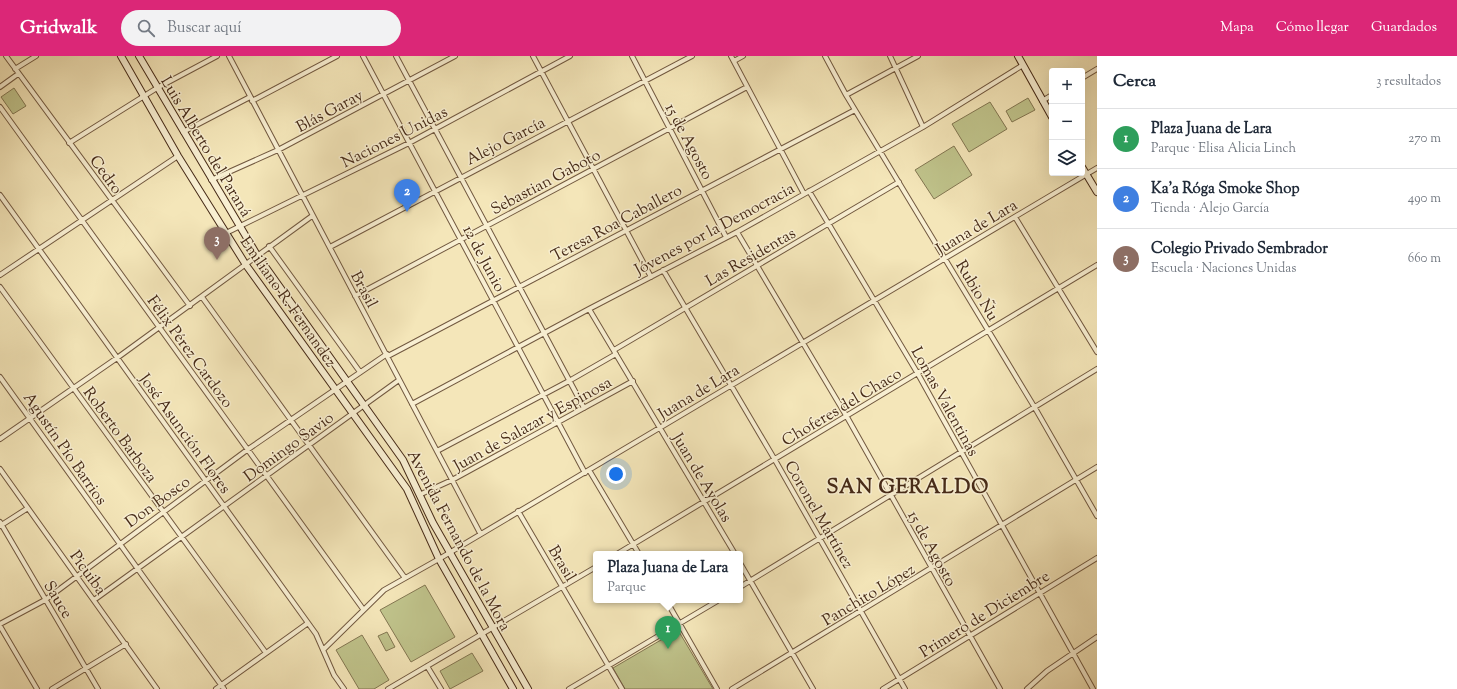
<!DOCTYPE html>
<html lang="es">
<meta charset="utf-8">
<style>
body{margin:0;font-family:"Sorts Mill Goudy",serif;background:#f2f2f3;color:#1f2937}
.controls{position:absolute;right:12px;top:12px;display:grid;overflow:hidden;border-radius:4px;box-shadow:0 4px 16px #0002}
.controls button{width:36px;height:36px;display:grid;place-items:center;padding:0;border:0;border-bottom:1px solid #e0e1e3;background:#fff;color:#1f2937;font:20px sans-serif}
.you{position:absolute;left:616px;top:418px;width:14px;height:14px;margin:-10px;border:3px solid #fff;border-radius:50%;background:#1a73e8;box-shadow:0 0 0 6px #1a73e833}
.badge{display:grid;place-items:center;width:26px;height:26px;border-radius:50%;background:#db2777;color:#fff;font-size:13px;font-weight:700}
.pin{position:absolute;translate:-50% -33px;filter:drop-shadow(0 1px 2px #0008)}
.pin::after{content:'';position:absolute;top:21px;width:14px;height:12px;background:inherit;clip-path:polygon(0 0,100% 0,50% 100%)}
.popup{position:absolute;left:593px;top:495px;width:150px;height:52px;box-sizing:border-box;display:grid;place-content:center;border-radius:4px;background:#fff;filter:drop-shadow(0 1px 3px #0005);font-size:13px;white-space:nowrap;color:#747a83}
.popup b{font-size:15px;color:#1f2937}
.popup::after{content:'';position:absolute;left:50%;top:100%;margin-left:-8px;border:8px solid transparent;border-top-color:#fff}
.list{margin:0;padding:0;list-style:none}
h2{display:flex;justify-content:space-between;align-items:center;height:52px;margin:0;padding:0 16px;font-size:17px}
h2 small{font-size:13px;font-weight:400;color:#747a83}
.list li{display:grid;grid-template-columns:26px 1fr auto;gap:12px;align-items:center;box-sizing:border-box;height:60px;padding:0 16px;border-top:1px solid #e0e1e3}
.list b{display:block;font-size:15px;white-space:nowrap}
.list p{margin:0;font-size:13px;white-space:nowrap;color:#747a83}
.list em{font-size:13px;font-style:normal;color:#747a83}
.icon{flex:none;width:22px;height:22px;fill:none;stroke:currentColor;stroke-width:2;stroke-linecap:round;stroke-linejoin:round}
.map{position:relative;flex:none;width:1097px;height:633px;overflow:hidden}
header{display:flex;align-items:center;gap:24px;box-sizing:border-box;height:56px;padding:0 20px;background:#db2777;color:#fff}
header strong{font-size:19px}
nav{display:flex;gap:22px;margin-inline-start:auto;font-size:14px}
.search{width:280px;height:36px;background:#f2f2f3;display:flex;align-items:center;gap:10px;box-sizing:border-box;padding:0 14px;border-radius:22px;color:#747a83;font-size:15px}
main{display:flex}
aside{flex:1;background:#fff}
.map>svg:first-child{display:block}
.green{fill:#c0c48c;stroke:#837752}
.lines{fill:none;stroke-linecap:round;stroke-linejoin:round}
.street-casing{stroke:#725940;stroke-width:6}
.secondary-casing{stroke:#462a17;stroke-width:8}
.street{stroke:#f8efd2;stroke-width:4}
.secondary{stroke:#f8efd2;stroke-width:6}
.labels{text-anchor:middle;stroke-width:3;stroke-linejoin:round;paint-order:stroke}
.street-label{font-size:16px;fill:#462a17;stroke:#f8efd2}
.district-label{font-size:20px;font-weight:bold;letter-spacing:1px;fill:#462a17;stroke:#f8efd2}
</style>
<header>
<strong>Gridwalk</strong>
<div class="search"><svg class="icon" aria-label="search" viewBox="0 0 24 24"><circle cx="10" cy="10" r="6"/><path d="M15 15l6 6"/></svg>Buscar aquí</div>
<nav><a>Mapa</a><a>Cómo llegar</a><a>Guardados</a></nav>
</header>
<main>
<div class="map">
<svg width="1097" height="633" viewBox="0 0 1097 633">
<rect width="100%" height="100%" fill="#f4e6b9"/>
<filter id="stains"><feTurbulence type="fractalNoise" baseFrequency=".005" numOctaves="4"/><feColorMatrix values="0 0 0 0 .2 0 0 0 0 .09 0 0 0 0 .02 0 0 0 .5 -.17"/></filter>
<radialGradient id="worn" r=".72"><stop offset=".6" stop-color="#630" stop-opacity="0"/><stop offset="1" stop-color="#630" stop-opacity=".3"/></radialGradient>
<!-- green -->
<path class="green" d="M14,32L26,50L13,58L1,41Z
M1028,42L1035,54L1012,66L1006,55Z
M990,46L1007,73L969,96L952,68Z
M954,90L972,119L934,143L915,114Z
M425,529L455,581L411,606L380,554Z
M678,574L713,633H625L613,612Z
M387,576L395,591L386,595L378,580Z
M362,579L389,624L374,633H359L336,594Z
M472,597L483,615L450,633L440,615Z"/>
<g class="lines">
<!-- street casing -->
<g class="street-casing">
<path id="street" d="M6,0L190,250
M229,0L480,477
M363,0L585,417
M396,0L584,352
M533,0L651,221
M632,0L726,181
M731,0L804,138
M825,0L846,39L1035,352L1097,460
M890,0L923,71
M734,5L743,0
M15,13L36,0
M1082,22L1097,13
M0,31L18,18
M846,39L918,0
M252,45L337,0
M1042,45L1052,39
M0,51L363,553
M183,76L250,41
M69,87L157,32L217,0
M211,124L278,94L455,0
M809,135L918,318L1093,633
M0,139L316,578L334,619L344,633
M1015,161L1097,296
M737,176L847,361L1000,633
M226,177L409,87L570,0
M269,190L360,316
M330,191L692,0
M663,214L775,404L905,633
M0,219L178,100
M0,231L266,597
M355,240L747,31
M202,241L405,522
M589,253L735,498
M614,294L899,126
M388,300L855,54
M0,321L224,633
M412,348L589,253L737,176L923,71L1023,9
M0,383L117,302L312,160
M437,395L569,325L616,298
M0,413L157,633
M589,414L639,498
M419,439L452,424L633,325
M518,455L622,633
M0,466L98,633
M0,470L28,452
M617,498L1097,209
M740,507L813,633
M740,531L1097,313
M94,544L399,324
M666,544L717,633
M0,568L45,544L247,394L387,298
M0,570L37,633
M323,594L384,534L439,503L1097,112
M427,610L441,633
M52,633L126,588
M216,633L308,567
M388,633L596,511
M569,633L719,544
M732,633L1097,411
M883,633L1097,502
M1027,633L1047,615L1097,581"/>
</g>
<!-- secondary casing -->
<g class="secondary-casing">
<path id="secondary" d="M121,0L178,100L246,209L407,433L439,503L513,633
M139,0L257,199L403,404L433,467L528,633
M1018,0L1052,61
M1082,111L1097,136"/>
</g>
<!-- street -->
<use href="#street" class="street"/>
<!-- secondary -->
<use href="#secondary" class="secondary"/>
</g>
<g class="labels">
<!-- street labels -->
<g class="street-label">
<text transform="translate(329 54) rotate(-28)" y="6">Blás Garay</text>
<text transform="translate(394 80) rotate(-27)" y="6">Naciones Unidas</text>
<text transform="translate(505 84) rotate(-27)" y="6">Alejo García</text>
<text transform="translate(690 85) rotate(62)" y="6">15 de Agosto</text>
<text transform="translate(207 90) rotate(59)" y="6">Luis Alberto del Paraná</text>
<text transform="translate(107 118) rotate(54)" y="6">Cedro</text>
<text transform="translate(545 125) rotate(-28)" y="6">Sebastian Gaboto</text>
<text transform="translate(616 166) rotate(-28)" y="6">Teresa Roa Caballero</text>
<text transform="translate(976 170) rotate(-31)" y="6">Juana de Lara</text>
<text transform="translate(714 172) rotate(-28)" y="6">Jóvenes por la Democracia</text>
<text transform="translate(750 200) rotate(-30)" y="6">Las Residentas</text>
<text transform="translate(485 202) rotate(62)" y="6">12 de Junio</text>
<text transform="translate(365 233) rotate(62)" y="6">Brasil</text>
<text transform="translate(978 234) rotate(59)" y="6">Rubio Ñu</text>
<text transform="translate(289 245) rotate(55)" y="6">Emiliano R. Fernandez</text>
<text transform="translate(191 295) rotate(54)" y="6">Félix Pérez Cardozo</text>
<text transform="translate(698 335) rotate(-31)" y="6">Juana de Lara</text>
<text transform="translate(946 345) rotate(61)" y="6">Lomas Valentinas</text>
<text transform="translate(841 350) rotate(-31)" y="6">Choferes del Chaco</text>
<text transform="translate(532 367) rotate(-29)" y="6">Juan de Salazar y Espinosa</text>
<text transform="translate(186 377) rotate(54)" y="6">José Asunción Flores</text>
<text transform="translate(121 378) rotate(54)" y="6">Roberto Barboza</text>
<text transform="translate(288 390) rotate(-36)" y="6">Domingo Savio</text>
<text transform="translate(66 392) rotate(55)" y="6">Agustín Pío Barrios</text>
<text transform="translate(703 421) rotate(59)" y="6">Juan de Ayolas</text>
<text transform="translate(157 445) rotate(-36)" y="6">Don Bosco</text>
<text transform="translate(820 458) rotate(60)" y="6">Coronel Martínez</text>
<text transform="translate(460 484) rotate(62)" y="6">Avenida Fernando de la Mora</text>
<text transform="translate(933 492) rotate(61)" y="6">15 de Agosto</text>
<text transform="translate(563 507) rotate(59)" y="6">Brasil</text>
<text transform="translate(89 516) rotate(54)" y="6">Picuiba</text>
<text transform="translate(868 538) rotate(-31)" y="6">Panchito López</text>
<text transform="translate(59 543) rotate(59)" y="6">Sauce</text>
<text transform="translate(984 557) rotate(-32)" y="6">Primero de Diciembre</text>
</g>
<!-- district labels -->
<g class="district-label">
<text x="908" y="437">SAN GERALDO</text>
</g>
</g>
<rect width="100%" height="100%" filter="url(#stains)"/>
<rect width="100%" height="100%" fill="url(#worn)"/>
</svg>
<div class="controls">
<button>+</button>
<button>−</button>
<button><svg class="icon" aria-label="layers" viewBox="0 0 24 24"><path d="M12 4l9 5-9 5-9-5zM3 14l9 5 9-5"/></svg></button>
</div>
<div class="you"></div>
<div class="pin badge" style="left:668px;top:593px;background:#2e9e5b">1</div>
<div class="popup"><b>Plaza Juana de Lara</b>Parque</div>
<div class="pin badge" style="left:407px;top:156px;background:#3f7fe0">2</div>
<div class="pin badge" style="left:217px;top:204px;background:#8d6e63">3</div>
</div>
<aside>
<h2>Cerca<small>3 resultados</small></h2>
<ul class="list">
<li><span class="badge" style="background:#2e9e5b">1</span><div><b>Plaza Juana de Lara</b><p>Parque · Elisa Alicia Linch</p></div><em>270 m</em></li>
<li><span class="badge" style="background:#3f7fe0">2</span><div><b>Ka'a Róga Smoke Shop</b><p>Tienda · Alejo García</p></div><em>490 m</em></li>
<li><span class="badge" style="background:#8d6e63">3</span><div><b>Colegio Privado Sembrador</b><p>Escuela · Naciones Unidas</p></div><em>660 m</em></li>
</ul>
</aside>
</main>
